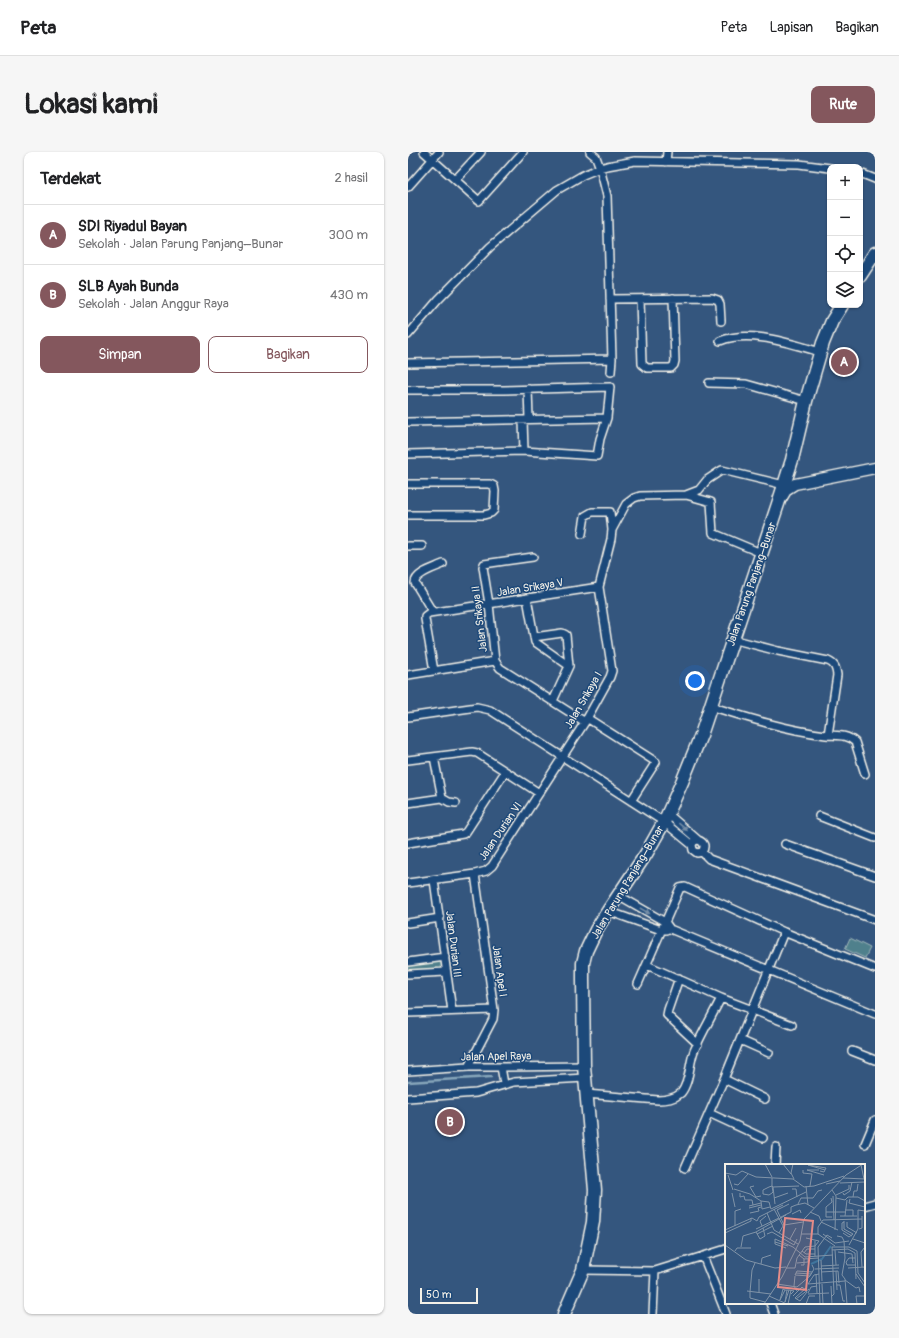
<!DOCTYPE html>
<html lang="id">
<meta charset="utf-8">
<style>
body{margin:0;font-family:Pangolin,sans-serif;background:#f6f6f6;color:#202124}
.controls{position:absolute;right:12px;top:12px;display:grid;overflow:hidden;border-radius:8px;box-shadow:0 1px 3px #0004}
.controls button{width:36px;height:36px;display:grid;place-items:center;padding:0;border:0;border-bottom:1px solid #e0e0e0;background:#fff;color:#202124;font:20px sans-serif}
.scale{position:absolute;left:12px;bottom:10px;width:58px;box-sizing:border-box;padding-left:4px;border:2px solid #f4f1e8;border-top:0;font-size:11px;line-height:14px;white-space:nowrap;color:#f4f1e8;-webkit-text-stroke:3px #1f4a7a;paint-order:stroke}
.you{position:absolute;left:287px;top:529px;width:14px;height:14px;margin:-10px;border:3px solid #fff;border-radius:50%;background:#1a73e8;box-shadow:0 0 0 6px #1a73e833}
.badge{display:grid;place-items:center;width:26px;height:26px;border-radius:50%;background:#84575d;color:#fff;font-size:13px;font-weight:700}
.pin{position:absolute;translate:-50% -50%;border:2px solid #fff;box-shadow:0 1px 4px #0006}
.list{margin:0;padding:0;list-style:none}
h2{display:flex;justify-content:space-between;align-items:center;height:52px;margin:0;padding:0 16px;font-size:17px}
h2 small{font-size:13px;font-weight:400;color:#757577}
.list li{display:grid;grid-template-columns:26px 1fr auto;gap:12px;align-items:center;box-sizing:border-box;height:60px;padding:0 16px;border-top:1px solid #e0e0e0}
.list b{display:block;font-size:15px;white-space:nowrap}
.list p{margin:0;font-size:13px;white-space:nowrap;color:#757577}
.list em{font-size:13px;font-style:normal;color:#757577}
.actions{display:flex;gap:8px;padding:12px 16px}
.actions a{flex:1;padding:9px 0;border:1px solid #84575d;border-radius:8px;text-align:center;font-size:14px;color:#84575d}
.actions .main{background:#84575d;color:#fff}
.icon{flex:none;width:22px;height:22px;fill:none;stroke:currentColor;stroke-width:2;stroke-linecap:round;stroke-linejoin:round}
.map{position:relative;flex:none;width:467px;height:1162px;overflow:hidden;border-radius:8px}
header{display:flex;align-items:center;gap:24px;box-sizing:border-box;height:56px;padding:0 20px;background:#fff;border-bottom:1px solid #e0e0e0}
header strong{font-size:19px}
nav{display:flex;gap:22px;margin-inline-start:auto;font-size:14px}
.intro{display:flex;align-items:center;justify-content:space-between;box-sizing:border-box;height:96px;padding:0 24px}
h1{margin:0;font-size:28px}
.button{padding:10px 18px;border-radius:8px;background:#84575d;color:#fff;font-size:14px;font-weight:700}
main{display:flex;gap:24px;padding:0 24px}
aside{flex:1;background:#fff;border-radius:8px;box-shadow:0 1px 3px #0004}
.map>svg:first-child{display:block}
.green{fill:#4f808c;stroke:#a2b8ba}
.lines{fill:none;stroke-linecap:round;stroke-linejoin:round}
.stream{stroke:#88a7bb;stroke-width:2.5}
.street-casing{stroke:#f4f1e8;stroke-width:10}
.secondary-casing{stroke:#f4f1e8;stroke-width:13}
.primary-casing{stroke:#f4f1e8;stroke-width:15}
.street{stroke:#1f4a7a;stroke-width:7}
.secondary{stroke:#1f4a7a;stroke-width:10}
.primary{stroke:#1f4a7a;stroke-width:12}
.oneway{fill:#748da6}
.labels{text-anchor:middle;stroke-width:3;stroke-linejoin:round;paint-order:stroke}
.street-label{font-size:11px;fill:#f4f1e8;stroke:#1f4a7a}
.inset-river{fill:none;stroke:#40759d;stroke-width:2}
.inset-road{fill:none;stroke:#8194a8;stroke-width:1}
.view{fill:#e58c88;fill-opacity:0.15;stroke:#e58c88;stroke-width:2}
.inset-edge{fill:none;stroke:#f4f1e8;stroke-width:2}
</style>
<header>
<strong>Peta</strong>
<nav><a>Peta</a><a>Lapisan</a><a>Bagikan</a></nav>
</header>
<div class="intro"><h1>Lokasi kami</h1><a class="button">Rute</a></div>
<main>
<aside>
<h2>Terdekat<small>2 hasil</small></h2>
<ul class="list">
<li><span class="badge">A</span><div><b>SDI Riyadul Bayan</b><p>Sekolah · Jalan Parung Panjang–Bunar</p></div><em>300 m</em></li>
<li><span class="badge">B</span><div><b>SLB Ayah Bunda</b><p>Sekolah · Jalan Anggur Raya</p></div><em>430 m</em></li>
</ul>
<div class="actions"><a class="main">Simpan</a><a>Bagikan</a></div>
</aside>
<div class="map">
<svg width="467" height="1162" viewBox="0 0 467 1162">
<rect width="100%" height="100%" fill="#34567e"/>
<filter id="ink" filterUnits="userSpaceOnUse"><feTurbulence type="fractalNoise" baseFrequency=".025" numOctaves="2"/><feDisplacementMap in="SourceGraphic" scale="8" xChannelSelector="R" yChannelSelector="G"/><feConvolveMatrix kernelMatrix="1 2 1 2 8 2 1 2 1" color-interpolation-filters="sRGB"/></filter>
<g filter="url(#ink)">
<!-- green -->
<path class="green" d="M442,786L462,796L457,806L437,797Z
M37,805L38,820L0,822V810Z"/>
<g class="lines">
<!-- stream -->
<path class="stream" d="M0,930L83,925"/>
<!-- street casing -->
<g class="street-casing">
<path id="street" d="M16,0L71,49L115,0
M182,0L188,5L192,16L199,44L204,207L203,220
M258,10L259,0
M452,21L467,27
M48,27L73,0
M0,35L31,0
M202,147L304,146L310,148L312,152L313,169
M232,147L234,212L239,216H263L266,213L267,209L265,146
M0,183L30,148L82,95L149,38L175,23L192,16L199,14L227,9L391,12L422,16
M312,189C342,177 383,192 413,200
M0,211L204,207
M301,231L338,232L398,249
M120,237L121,267
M0,238H96L202,235L199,266L192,287L189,304L116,299L0,302
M115,268L116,299
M0,270L199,266
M0,332H82L86,334L87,339L86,358L83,361L76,363H0
M278,343L303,350L305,381L353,401
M174,382L177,364L184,360H202L204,378
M0,394H14
M125,405L76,412L75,415L81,452L87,509L92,516L177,570
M119,446L127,490L161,514
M24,459L7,431C7,421 27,416 35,412
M126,485L154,481L158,483L161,514L145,549
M324,487L370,499L420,509C427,512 428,516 429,523L420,583
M26,519L17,467V464L21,461L191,435
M0,523L87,509
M302,554C340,566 378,578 418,583C429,584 438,582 447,590L457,622
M0,565L69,555L82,558L256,670L284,693
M179,566L248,610L223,649
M26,605L34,646L41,650L48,651
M0,608L64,600L69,601L131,641
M0,651L34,646
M260,662L290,688C296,690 298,694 294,700L289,701L285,698L284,693L286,689L290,688
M411,664L467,686
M0,691L55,682L58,680L97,620
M377,692L467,724
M294,700L301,707L467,768
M26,728L44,859
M0,731L67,722L78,719L84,714L177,570L202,525L204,519L191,435L203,387L204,378L218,352L226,346L232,344L278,343L291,338L299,328L314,318L376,333
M210,743L257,770L262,777L467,862
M200,759L253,778H258
M0,771L32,766
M0,810L37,805
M239,813L313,846L384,873
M0,822L38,820
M271,826L260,858L259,863L290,892
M230,832L272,736L277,735L376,780L467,817
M0,861L86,858
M332,888L361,901
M444,899L467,908
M60,915L85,867L86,858L67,722
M93,915L96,932
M0,919L60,915H97L176,914
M316,927L357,947
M178,942L250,948C259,948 266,947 273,941C282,930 281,912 286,899C294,881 304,864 313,846
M0,946L68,941L106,930L177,926
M301,961L355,986
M457,992L467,968
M367,1013L368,995
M277,1016L316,927L376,780
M456,1054L467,1051
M295,1104L318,1162
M175,1118L247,1119L318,1097
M362,1151L366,1162
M245,1162L247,1119"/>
</g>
<!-- secondary casing -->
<g class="secondary-casing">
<path id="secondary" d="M373,347L379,337L387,332L467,316"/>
</g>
<!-- primary casing -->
<g class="primary-casing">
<path id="primary" d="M452,124L467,101
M156,1162L175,1118L185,1070L187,1038L176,914L175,828V811L178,799L188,778L200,759L238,702L256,670L274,630L293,583L370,352L384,308L398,249L415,191L424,169L434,153"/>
</g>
<!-- street -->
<use href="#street" class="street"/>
<!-- secondary -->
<use href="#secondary" class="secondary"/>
<!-- primary -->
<use href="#primary" class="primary"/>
</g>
<!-- one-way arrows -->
<defs><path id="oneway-solid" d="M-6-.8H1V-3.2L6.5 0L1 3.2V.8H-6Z"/></defs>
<g class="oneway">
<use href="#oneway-solid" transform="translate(275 675) rotate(40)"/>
<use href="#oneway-solid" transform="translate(237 759) rotate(30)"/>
</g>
</g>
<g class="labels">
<!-- street labels -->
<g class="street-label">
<text transform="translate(343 432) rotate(-71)" y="4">Jalan Parung Panjang–Bunar</text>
<text transform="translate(122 435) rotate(-9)" y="4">Jalan Srikaya V</text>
<text transform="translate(71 467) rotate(-97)" y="4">Jalan Srikaya II</text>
<text transform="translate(175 548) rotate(-60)" y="4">Jalan Srikaya I</text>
<text transform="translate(92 679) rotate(-56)" y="4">Jalan Durian VI</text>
<text transform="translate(219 730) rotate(-59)" y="4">Jalan Parung Panjang–Bunar</text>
<text transform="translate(46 792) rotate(83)" y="4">Jalan Durian III</text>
<text transform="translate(92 819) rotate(82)" y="4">Jalan Apel I</text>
<text transform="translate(88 904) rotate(-1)" y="4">Jalan Apel Raya</text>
</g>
</g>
<!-- overview -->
<g transform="translate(317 1012)">
<rect width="140" height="140" fill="#34567e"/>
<path class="inset-river" d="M86,100L97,95L106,82"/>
<path class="inset-road" d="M40,0L47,13M58,0L66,10M68,0L66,9L69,15M83,1L101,4L99,8L95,7M83,1L100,6M136,1L139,15M78,6V9L87,10L85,22M94,6H82L99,11M0,9L11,11L17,7L31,13L68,15L79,23L89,22L119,12M3,11L8,26M47,14V22L48,28L47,29L44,31L38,30V26L44,23L47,22L48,23M118,14L140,15M115,19L140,18M9,20L13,21L23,10M101,20L115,17M29,22L25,23L31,33L36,32M81,22L83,41M9,25L25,30L36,37L44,38L46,45L81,28M67,25H71L72,33M107,26L111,32L110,66M7,29L10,43M15,29V33L19,32L20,36H27L28,41M118,29L119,31L125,27L127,18M111,31L124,25V21M108,32L109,56M128,33L129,27H132L133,20M49,34L63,29M106,34L107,38L101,43V53H107M111,34L120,36L123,33H133L140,37M125,35L124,39L140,43M36,37L37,45L45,43M50,40L48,23L74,22M73,40L76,34H88L93,27L97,26M24,42L36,39M24,44L36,41M49,45L58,62L54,69M52,46L59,61L78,58M52,46L64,40M120,46H128V52M85,48L94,52L96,57M101,48H120M25,49L34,47L33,44L36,43M42,49L49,66L73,80M67,50L75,46L76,49M115,52H132M120,52L122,36M56,53L66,48V43L71,41L80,39L89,44M96,58L113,66M119,58L117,59V66L127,72M122,58V63L132,69M10,62V47L16,45M37,62L35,57L41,52M31,65L54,54M134,65L137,64V52M0,66L27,54L32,57L34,53L58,41M31,68L35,75L40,72L38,64M0,69L26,57V54M118,69L124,73L128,70L119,65V57M32,70L48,62M42,70L47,68L69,81L72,75M76,70H93L110,82M93,70V63L98,56L137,55M98,70L110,79L124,77M112,72L117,73L119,77L120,94L117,111L120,115L122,140M81,74L94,77M65,75L71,64M128,75L140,79M90,77V92M50,78L63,82M0,81L21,96L50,104L61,103M124,81L133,65V46L140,47M16,83L18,72L31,68L61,51M68,83L80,93L108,91M107,83H124L132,87L133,109L140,119M61,84L50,80V75L68,83M107,86L123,85L130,89L131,115M110,86L111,101M10,87L12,84H26M77,87L81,90H90M113,88L127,90L128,99M79,89L82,85H90M74,91L79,95V101H76M130,94H124L121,98L122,101H130M79,95L93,94M96,96L97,117M72,99L83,98V95M36,100L37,94L46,91M96,102L114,101M137,103L136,88L140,83M61,104H70L72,94L80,83L90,82L94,77M123,104L140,103M90,105L114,104M111,107L112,126M96,108L113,107L114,119M71,109L86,110M91,110L92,129M94,110L89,111L83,120L120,117M131,110L140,123M70,112L69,122L72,127M85,112L70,111L72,107L87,108M120,116L131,124L134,123L135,128M52,120L72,123L85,112L89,105L87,101M97,120L98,140M112,121H115L118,137H120M106,122L107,140M60,126L55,136L58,125L60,126H64L69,127L66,130M22,127L46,130M25,128L27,106L30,99M25,128V134L40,138M34,128V115M83,129L86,123L92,122M83,130L104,129M44,132L62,140M68,132L77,123L78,124L80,125L82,128L75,137L70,134L71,133L80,125L82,123M106,133L109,130L107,83M71,135L84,125M60,138L62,126M60,138L64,126M39,140L57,113L75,77L79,55L121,11L138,0M63,140L66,126M81,140L84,132H90M95,140L93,83L102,71L107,74M132,140L131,132H140"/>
<path class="view" d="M60,54L88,57L81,126L53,123Z"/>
<rect width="140" height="140" class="inset-edge"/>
</g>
</svg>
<div class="controls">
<button>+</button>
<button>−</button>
<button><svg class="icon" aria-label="locate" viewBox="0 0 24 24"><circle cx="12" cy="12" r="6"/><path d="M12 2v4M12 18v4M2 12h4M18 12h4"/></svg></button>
<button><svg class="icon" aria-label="layers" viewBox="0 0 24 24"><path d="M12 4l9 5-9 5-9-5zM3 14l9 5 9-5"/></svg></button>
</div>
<div class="scale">50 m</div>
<div class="you"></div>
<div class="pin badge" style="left:436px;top:210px">A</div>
<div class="pin badge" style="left:42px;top:970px">B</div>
</div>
</main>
